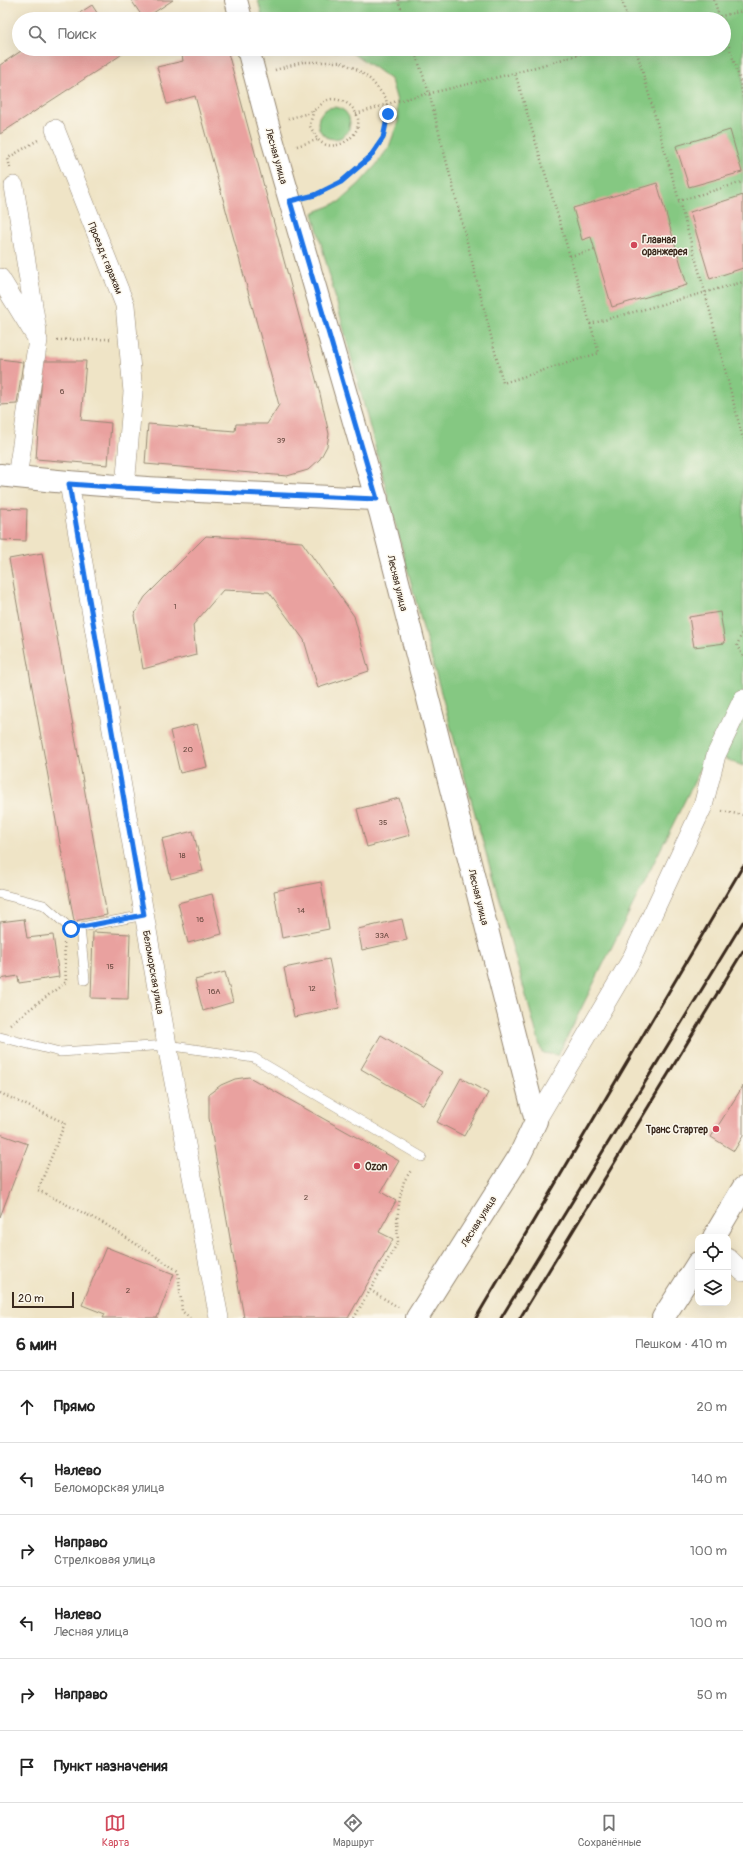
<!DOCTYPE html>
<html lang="ru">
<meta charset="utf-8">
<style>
body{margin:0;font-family:Pangolin,sans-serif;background:#f6f6f6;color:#222}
.controls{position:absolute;right:12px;bottom:12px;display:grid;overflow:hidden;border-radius:8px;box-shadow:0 4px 16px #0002}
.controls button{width:36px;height:36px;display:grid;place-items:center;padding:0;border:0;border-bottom:1px solid #e0e0e0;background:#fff;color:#222;font:20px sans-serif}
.scale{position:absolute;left:12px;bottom:10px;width:62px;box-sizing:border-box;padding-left:4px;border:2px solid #3b2a1e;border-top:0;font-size:11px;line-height:14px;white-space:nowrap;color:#3b2a1e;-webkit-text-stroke:3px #fbf7ec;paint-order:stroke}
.stop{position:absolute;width:12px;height:12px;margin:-9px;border:3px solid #1a73e8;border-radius:50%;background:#fff}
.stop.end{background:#1a73e8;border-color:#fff;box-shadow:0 1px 4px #0008}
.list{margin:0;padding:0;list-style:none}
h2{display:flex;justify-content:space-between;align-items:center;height:52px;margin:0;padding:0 16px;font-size:17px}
h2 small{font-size:13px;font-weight:400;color:#767676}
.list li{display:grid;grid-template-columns:26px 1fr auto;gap:12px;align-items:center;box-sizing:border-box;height:72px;padding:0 16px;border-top:1px solid #e0e0e0}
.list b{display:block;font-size:15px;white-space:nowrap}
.list p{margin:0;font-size:13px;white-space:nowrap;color:#767676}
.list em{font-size:13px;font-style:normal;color:#767676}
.icon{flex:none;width:22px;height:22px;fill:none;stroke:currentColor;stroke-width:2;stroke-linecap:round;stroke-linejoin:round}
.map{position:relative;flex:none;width:743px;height:1318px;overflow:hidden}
.search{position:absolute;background:#fff;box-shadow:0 4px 16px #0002;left:12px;right:12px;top:12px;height:44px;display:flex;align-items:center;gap:10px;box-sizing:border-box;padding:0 14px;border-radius:22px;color:#767676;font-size:15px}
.sheet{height:484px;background:#fff}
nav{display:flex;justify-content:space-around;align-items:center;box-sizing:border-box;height:56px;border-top:1px solid #e0e0e0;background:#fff;font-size:11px;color:#767676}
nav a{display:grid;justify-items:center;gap:2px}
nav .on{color:#d1495b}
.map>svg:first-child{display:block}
.green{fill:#85c882;stroke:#607950}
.building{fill:#e9a19f}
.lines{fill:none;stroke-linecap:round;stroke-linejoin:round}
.service-casing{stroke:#958772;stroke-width:10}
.minor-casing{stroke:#958772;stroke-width:20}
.tertiary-casing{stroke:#958772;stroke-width:24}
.path{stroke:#958772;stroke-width:2.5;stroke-dasharray:1 3;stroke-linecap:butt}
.service{stroke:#fff;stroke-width:9}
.minor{stroke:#fff;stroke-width:19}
.tertiary{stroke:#fff;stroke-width:22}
.rail{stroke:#3b2a1e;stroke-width:3}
.route{stroke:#1a73e8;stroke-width:5}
.poi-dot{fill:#d1495b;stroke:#fbf7ec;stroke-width:1.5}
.labels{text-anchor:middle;stroke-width:3;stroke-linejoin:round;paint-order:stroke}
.number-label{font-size:8px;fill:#66483e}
.street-label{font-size:10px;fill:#3b2a1e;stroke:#fbf7ec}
.poi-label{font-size:10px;font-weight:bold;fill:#3b2a1e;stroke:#fbf7ec;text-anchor:start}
</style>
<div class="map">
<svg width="743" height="1318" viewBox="0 0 743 1318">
<rect width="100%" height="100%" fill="#fbf7ec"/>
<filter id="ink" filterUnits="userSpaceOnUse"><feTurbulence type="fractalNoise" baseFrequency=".025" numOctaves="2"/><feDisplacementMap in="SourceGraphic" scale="8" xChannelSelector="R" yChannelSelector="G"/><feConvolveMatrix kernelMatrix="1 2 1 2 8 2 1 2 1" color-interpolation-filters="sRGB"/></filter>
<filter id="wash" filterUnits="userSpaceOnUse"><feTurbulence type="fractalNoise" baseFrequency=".012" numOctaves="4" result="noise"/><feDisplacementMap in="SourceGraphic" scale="16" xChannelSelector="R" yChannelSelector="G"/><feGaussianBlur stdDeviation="0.9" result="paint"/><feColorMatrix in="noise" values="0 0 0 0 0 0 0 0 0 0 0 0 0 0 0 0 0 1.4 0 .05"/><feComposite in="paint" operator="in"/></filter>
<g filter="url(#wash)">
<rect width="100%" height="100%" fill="#efe4c6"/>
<!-- green -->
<path class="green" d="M258,0H743V766L709,752L558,1055L542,1053L426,639L313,213L339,202L359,184L376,165L389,147L398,122L397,101L391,80L375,68L350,52L318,50L273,56L271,49H724V19H263Z
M318 123a16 16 0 1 1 32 0a16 16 0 1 1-32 0Z"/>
<g id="blocks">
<!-- building -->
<path class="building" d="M131,0H173L144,19Z
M92,5L101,19H70Z
M24,49H121L124,53L0,134V65Z
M204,49H227L320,394L329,434L327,446L320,459L308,470L287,476L145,464L148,424L235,431L236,424H267L279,405L195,96L167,104L157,67L183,61L182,55Z
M730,130L742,172L689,187L676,146Z
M657,183L687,285L612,307L591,237L582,240L573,208Z
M743,195V268L710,279L690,212Z
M0,359L23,362L17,404L0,405Z
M43,361H86L81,420L111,423L108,465L36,459Z
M0,508L27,509L26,541L0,540Z
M206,536L302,542L354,616L369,671L318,688L304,640L269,592L223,590L193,625L196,655L143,669L134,615L145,597Z
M42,553L107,915L74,921L9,559Z
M720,612L725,643L694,647L689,617Z
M197,724L207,767L180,773L170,731Z
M399,798L410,835L367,847L357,809Z
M193,831L203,871L171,879L162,839Z
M321,882L329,929L282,938L274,891Z
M212,894L222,934L188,943L178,903Z
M24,919L27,938L53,935L59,977L19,983L18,976L0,979V922Z
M402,919L407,940L362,950L358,929Z
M93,932L130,934L128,999L91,998Z
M329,959L339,1008L294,1017L284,968Z
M225,972L233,1002L203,1011L195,980Z
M381,1035L442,1072L423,1105L361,1069Z
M249,1077L399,1161L381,1192L396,1201L379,1232L393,1239L348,1318H244L209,1118V1094L221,1085L235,1079Z
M461,1078L488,1093L464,1136L437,1122Z
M743,1086V1136L734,1151L711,1137Z
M0,1134L28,1144L0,1217Z
M106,1247L174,1274L157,1318H103L105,1314L82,1305Z"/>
</g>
</g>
<g filter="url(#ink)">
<use href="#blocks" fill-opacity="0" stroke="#958772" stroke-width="1"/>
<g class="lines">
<!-- service casing -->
<g class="service-casing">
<path id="service" d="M0,894L44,905L71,929L145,915
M80,927L85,980
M0,1037L60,1052L167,1045L254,1058L422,1157"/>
</g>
<!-- minor casing -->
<g class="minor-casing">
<path id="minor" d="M55,129L125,305L133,392L125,488
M14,186L37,331
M0,278L38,340L17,477
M69,483L167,1045L219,1318
M536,1121L631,960L703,806L716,755L743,699
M728,1258L743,1272"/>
</g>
<!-- tertiary casing -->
<g class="tertiary-casing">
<path id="tertiary" d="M236,0L241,19
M248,49L268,125L381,515L536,1121L519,1157L417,1318
M0,475C125,490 251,493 377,499
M714,1237L743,1188
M663,1318L698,1263"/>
</g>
<!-- path -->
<path class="path" d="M398,0L405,19
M622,0L627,19
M714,0L720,19
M708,19L743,11
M724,31L739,77L743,97
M414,49L429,93L503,383L599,353L515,73
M636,49L705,292L743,439
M275,70L303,62H341L358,70L371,80L386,98L388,114L383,138L370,157L341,182L311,196
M356,114L397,101L515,73L598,49
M288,119C296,116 305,115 312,111C320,108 323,99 333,99C342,100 349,103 354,110C372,134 328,161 315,135C314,132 311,129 310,126C310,122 313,115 313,111
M297,146L317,140
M10,168L8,158L38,140
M678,201L743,182
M570,256L595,250
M590,324L743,282
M57,340L110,339
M743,630L737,646L743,656
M722,811L743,815
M10,1024L66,982L64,942
M0,1093L65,1123L38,1190L105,1224L178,1271L182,1311L190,1318
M370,1290L398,1307
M354,1318L398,1242L397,1220L400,1197L404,1181L412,1169"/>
<!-- service -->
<use href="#service" class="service"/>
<!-- minor -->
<use href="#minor" class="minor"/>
<!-- tertiary -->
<use href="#tertiary" class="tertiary"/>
<!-- rail -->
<path class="rail" d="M476,1318L743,866
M501,1318L743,922
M520,1318L743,951"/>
</g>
</g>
<g class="lines" filter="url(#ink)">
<!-- route -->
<path class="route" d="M71,929L144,915L69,484L125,488L377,499L290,201L315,195L341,182L370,157L383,138L388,114"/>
</g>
<!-- markers -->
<g class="poi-dot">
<circle cx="634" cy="245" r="4"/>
<circle cx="716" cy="1129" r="4"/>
<circle cx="357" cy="1166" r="4"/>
</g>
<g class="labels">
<!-- number labels -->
<g class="number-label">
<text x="62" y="394">6</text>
<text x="281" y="443">39</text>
<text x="175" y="609">1</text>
<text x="188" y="752">20</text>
<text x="383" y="825">35</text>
<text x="182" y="858">18</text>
<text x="301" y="913">14</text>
<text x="200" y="922">16</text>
<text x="382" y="938">33А</text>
<text x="110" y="969">15</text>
<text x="312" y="991">12</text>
<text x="214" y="994">16А</text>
<text x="306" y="1200">2</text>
<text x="128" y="1293">2</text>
</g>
<!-- street labels -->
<g class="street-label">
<text transform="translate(277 156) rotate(74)" y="4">Лесная улица</text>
<text transform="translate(106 258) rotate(68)" y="4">Проезд к гаражам</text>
<text transform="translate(398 583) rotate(76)" y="4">Лесная улица</text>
<text transform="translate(479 897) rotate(76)" y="4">Лесная улица</text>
<text transform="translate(154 972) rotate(80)" y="4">Беломорская улица</text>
<text transform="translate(478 1221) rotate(-58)" y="4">Лесная улица</text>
</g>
<!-- poi labels -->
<g class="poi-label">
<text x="642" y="243">Главная<tspan x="642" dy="12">оранжерея</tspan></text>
<text x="708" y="1133" text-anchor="end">Транс Стартер</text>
<text x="365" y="1170">Ozon</text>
</g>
</g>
</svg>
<div class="controls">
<button><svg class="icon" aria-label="locate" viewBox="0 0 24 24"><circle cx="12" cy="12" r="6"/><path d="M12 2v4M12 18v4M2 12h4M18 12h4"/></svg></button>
<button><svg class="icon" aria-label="layers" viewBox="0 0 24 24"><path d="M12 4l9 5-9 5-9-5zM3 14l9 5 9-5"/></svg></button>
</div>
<div class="scale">20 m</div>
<div class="stop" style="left:71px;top:929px"></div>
<div class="stop end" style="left:388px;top:114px"></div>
<div class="search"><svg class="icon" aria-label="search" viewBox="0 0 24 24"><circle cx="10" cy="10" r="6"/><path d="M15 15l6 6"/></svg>Поиск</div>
</div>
<section class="sheet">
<h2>6 мин<small>Пешком · 410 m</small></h2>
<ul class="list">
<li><svg class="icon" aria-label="ahead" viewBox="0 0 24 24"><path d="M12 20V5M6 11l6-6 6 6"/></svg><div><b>Прямо</b></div><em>20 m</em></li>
<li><svg class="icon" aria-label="left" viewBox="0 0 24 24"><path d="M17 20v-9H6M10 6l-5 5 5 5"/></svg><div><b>Налево</b><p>Беломорская улица</p></div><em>140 m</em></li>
<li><svg class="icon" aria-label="right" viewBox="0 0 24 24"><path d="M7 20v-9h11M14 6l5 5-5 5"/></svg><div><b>Направо</b><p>Стрелковая улица</p></div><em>100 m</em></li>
<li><svg class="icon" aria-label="left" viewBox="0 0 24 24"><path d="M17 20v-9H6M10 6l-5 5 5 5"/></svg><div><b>Налево</b><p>Лесная улица</p></div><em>100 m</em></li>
<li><svg class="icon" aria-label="right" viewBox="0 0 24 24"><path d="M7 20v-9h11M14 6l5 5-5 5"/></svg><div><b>Направо</b></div><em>50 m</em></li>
<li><svg class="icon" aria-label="arrive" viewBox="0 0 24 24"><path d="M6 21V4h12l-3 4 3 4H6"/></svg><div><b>Пункт назначения</b></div></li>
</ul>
</section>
<nav>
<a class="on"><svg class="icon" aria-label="map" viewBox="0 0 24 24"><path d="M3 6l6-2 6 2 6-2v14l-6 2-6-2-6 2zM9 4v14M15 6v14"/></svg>Карта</a>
<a><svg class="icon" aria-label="directions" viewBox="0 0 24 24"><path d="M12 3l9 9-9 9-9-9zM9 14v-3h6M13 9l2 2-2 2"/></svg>Маршрут</a>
<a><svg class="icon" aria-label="saved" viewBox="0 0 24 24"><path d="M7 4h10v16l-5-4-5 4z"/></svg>Сохранённые</a>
</nav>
